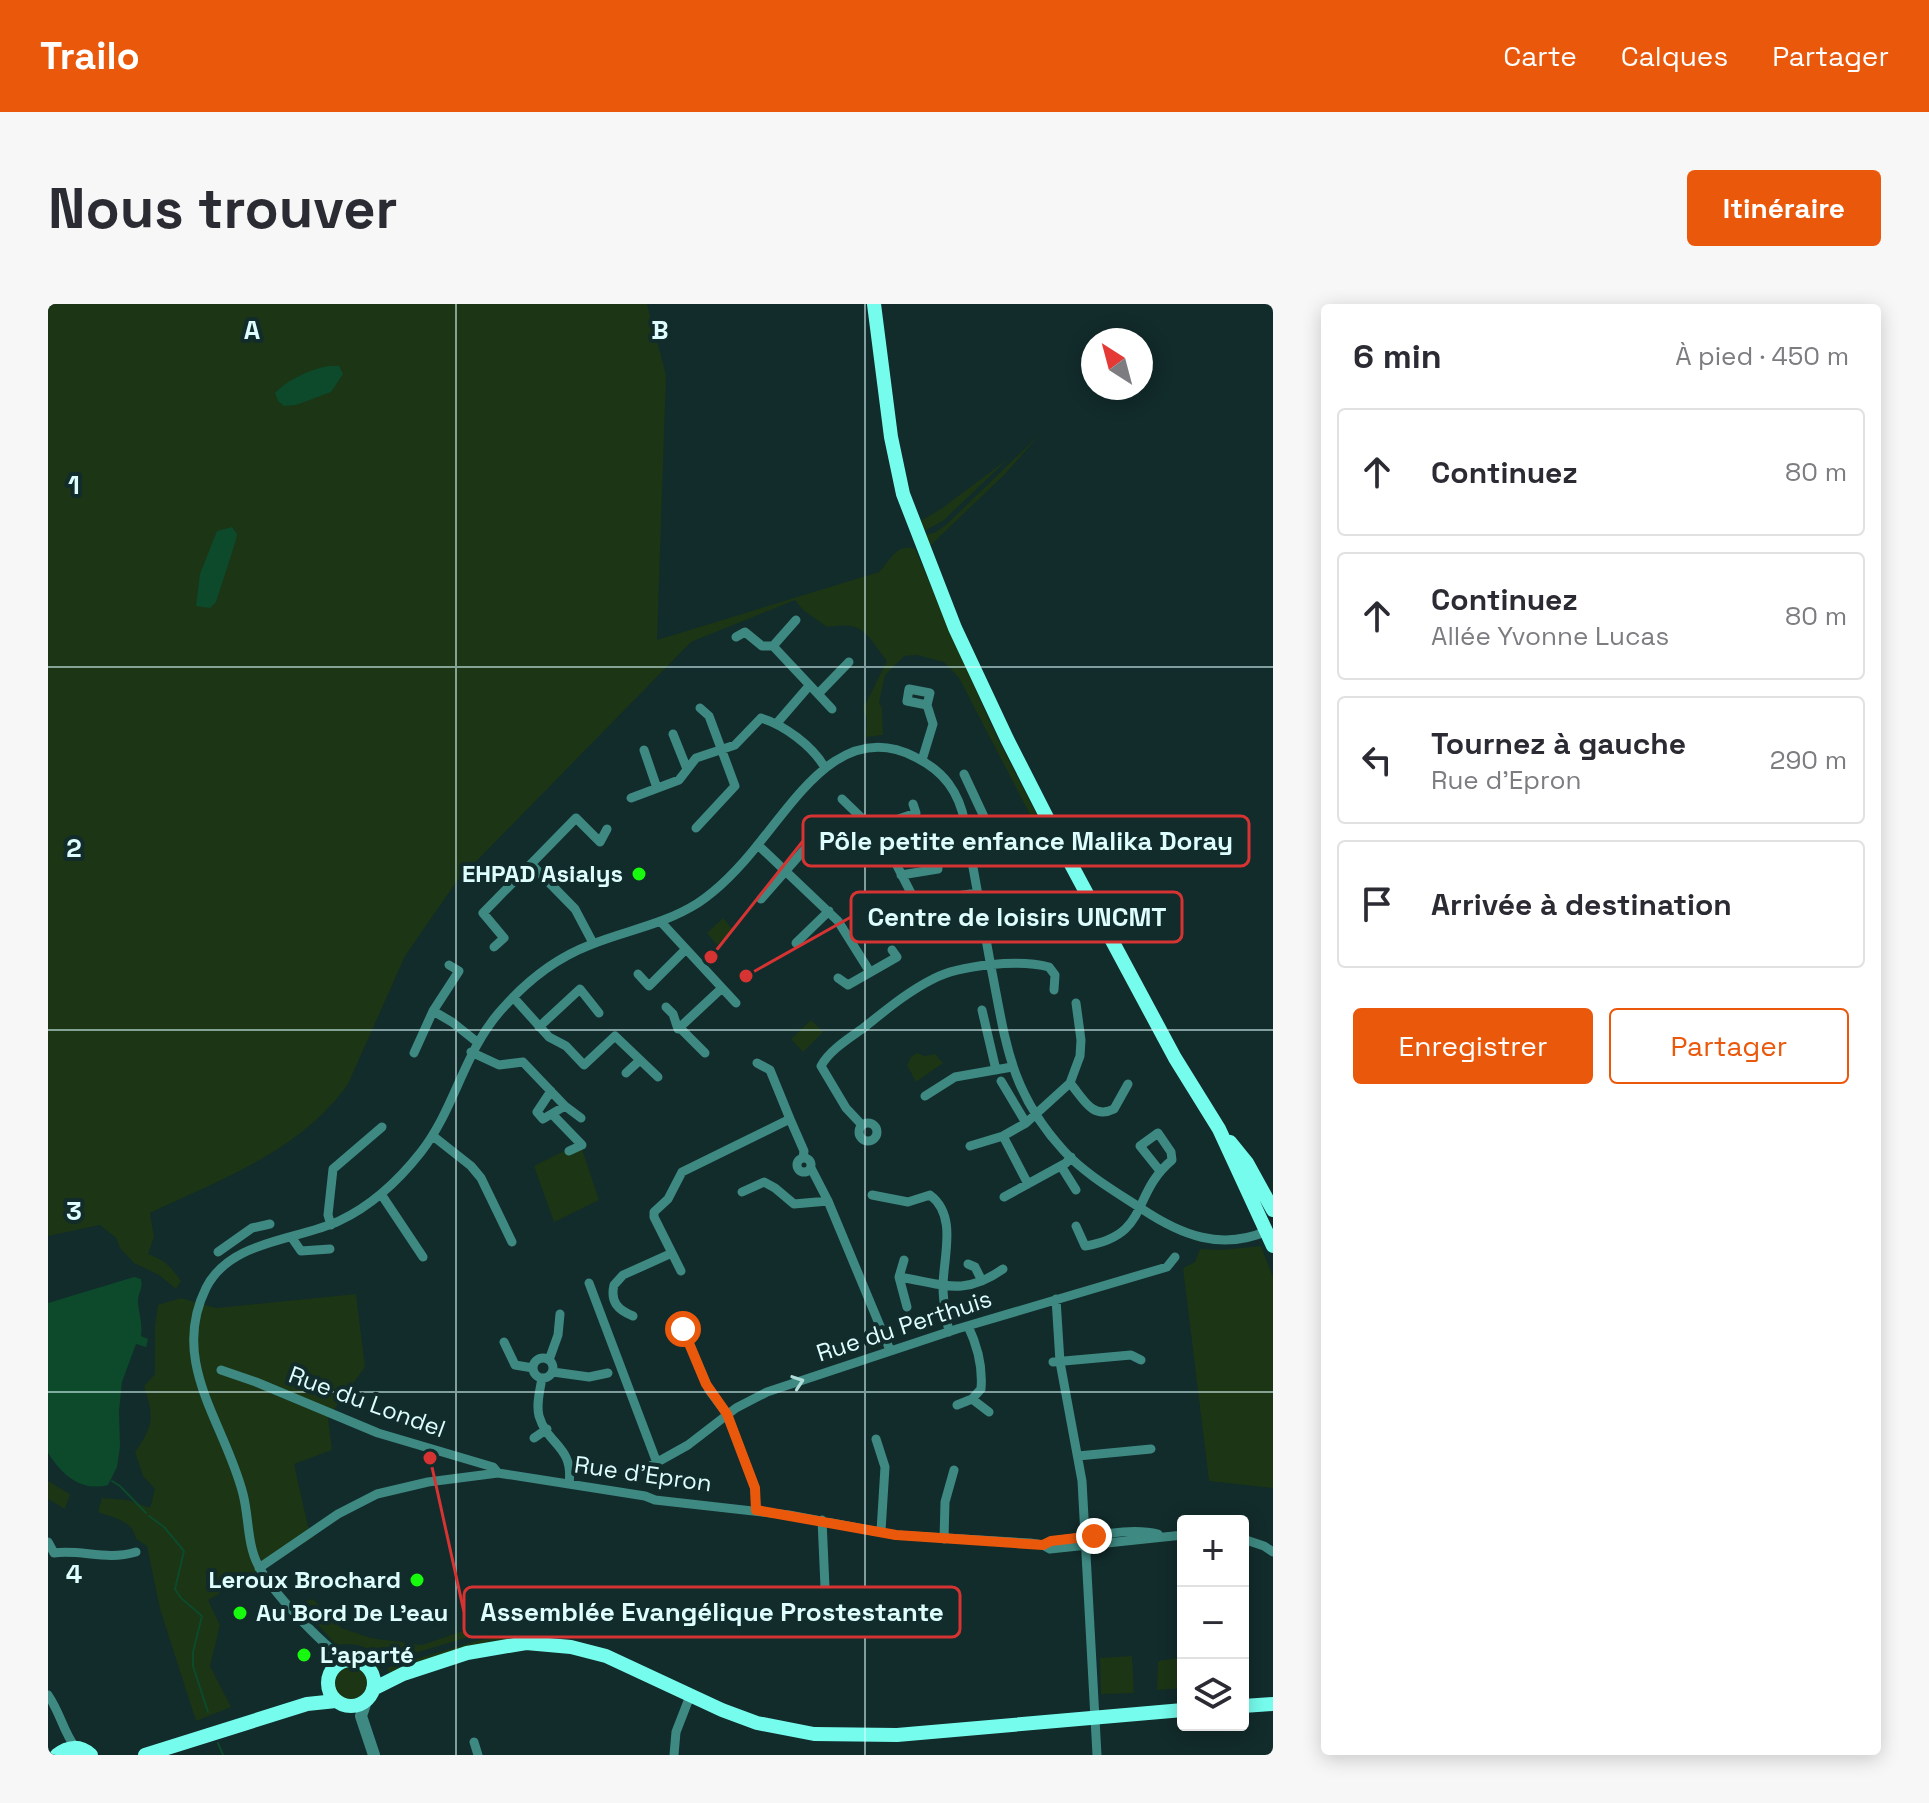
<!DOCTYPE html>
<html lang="fr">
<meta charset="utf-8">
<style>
body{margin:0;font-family:"Space Grotesk",sans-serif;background:#f7f7f7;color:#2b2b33}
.controls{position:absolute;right:24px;bottom:24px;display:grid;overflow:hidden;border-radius:8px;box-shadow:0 4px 20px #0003}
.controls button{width:72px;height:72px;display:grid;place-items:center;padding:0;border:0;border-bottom:2px solid #e1e1e2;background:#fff;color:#2b2b33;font:40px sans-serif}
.compass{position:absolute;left:1033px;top:24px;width:72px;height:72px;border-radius:50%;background:#fff;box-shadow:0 4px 20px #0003;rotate:324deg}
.stop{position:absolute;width:24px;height:24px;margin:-18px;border:6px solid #ea580c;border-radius:50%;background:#fff}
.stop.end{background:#ea580c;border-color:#fff;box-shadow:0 2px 8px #0008}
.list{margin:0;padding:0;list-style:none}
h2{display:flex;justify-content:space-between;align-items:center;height:104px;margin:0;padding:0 32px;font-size:34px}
h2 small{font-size:26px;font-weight:400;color:#7c7c81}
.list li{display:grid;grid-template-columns:52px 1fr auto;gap:24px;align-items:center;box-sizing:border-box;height:128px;margin:0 16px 16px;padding:0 16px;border:2px solid #e1e1e2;border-radius:8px}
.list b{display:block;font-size:30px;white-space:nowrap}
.list p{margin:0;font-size:26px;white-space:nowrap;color:#7c7c81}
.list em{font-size:26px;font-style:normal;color:#7c7c81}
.actions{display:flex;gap:16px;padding:24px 32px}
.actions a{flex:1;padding:18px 0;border:2px solid #ea580c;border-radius:8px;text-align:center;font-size:28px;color:#ea580c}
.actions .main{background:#ea580c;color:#fff}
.icon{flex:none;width:44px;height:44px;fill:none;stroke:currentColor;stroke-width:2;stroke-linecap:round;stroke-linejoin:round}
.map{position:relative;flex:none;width:1225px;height:1451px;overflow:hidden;border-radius:8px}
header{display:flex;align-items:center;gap:48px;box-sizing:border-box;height:112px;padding:0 40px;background:#ea580c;color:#fff}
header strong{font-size:38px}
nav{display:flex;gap:44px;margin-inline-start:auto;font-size:28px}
.intro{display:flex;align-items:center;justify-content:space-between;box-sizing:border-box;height:192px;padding:0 48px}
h1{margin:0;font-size:56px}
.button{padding:20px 36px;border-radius:8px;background:#ea580c;color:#fff;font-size:28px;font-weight:700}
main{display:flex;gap:48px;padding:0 48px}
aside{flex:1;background:#fff;border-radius:8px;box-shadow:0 4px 20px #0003}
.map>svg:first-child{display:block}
.green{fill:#1b3515}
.water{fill:#0c4a2b}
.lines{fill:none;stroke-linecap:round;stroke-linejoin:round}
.stream{stroke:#0c4a2b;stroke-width:2}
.minor{stroke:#3e8982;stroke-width:9}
.tertiary{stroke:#3e8982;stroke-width:12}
.secondary{stroke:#76fced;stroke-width:14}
.oneway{stroke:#addbd8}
.route{stroke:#ea580c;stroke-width:10}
.grid{fill:none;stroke:#ddfefd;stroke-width:2;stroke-opacity:0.55}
.poi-dot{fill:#17fa0e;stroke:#122b2b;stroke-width:3}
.labels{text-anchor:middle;stroke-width:8;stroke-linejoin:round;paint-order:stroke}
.poi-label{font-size:24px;font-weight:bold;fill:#ddfefd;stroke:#122b2b;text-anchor:end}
.street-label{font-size:24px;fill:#ddfefd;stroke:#122b2b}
.grid-label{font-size:26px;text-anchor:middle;font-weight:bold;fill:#ddfefd;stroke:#122b2b;stroke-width:8;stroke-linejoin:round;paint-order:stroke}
.leader{fill:none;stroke:#d63333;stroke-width:3}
.callout-dot{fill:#d63333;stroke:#122b2b;stroke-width:3}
.callout{fill:#122b2b;stroke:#d63333;stroke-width:3}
.callout-label{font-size:26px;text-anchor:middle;font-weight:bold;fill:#ddfefd}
</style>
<header>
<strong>Trailo</strong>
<nav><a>Carte</a><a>Calques</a><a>Partager</a></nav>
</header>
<div class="intro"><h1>Nous trouver</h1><a class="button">Itinéraire</a></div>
<main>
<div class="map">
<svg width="1225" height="1451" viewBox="0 0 1225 1451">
<rect width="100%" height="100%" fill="#122b2b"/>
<!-- green -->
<path class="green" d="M0,0H599L618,71L609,336L831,268C842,257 849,238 867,245L943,421L1005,543H999L911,374L896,358L869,351L856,352L837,371L831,398L834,405L835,431L818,433L819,414L815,405L839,357C817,329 817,317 779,323L755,306L747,296L643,338L409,577L357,652L300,780C253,847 173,875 102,909L106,933L100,950C117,956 123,963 133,977L128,985L111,971L86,959L72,944L68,934L52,921L0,932Z
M992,130L957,170L882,242L878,231L888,228L900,219Z
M961,154L895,217L876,227L871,218L893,205Z
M675,614L685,626L669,641L659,629Z
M763,716L775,728L755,748L743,735Z
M869,749L877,752L887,750L895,759L868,778L859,761L863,753Z
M532,839L551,896L506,918L486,862Z
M1213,942L1225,973V1184L1161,1177L1135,964L1147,958L1152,945L1173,946Z
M308,990L317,1063L280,1114L284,1146L246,1160L260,1222L266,1233L185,1283L173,1280L171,1290L160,1296L172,1321L162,1362L183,1403L148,1417L112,1305L99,1242L88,1235C85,1217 66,1214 50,1208L54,1194L80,1196L102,1204L107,1185L95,1172L87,1148C106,1121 106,1114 96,1082L107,1070V1022L110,1001L133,994L168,1004Z
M0,1177L22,1190L17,1205L0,1195Z
M265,1295L293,1324L323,1334L374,1341L432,1321L475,1317L501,1326H462L424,1332L337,1358C322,1343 310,1338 288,1341L253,1302L256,1298Z
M456,1332H488V1335L443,1337L346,1368L341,1369L339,1364L428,1337Z
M298,1346C316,1345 326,1352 334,1368L314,1353L291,1349Z
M1084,1352L1086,1389L1053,1390L1052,1354Z
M1135,1353V1384L1109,1386L1110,1357Z
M285 1379a18 18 0 1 1 36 0a18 18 0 1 1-36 0Z"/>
<!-- water -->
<path class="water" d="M280,62H291L295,70L283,88L248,101L236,102L230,97L227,89C239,76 261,66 280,62Z
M184,223L189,230L188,236L168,298L162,304L148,302L152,270L169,227Z
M86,973L93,975C95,984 91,987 90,996C90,1008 95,1018 93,1032L100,1035L98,1043L88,1040L74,1078L71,1107L72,1143L69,1163L60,1181C33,1188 14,1171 0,1149V999Z"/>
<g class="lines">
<!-- stream -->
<path class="stream" d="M64,1177L72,1182L98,1209
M101,1212L116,1223L136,1247L127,1285L133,1294L154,1312L145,1348V1362L160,1408
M170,1439L175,1451"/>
<!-- minor -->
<path class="minor" d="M688,333L697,328L714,342H725L770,390L801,358
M725,342L748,316
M770,390L784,405
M713,414C736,421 765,442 777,464
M729,419L761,382
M625,430L639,465
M596,446L609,484
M874,456L885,420L879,401L859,397L861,385L882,389L879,401
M916,470L945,532
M583,494L631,476L648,454L687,441L713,414
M794,495L824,524L842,548L865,593L876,597L929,589
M648,524L687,482L661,412L652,404
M817,531L824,524L868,509L865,500
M710,541L790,617L822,668
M483,560L527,605L545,639
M853,571L890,565L888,554
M713,595L763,538
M889,595L899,630
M613,618L688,699
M748,639L781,607
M446,643L456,634L435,609L528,514L552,538L559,525
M590,670L601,682L637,646
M790,674L800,681L849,653L844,646
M465,693L501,733L518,742L536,761L567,732L610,773
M618,703L625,710L630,725L674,684
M934,706L948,766
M385,707L404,718L429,738
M491,723L532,685L551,709
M632,724L657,749
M423,748L451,761L475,758L517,802L495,815L489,808L503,787
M366,749L385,707L411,667L401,661
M578,769L591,757
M953,777L978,819
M1022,779C1035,794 1044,816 1066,805L1080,780
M877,792L907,773L964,763
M517,802L533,814
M504,810L534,841L521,847
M742,815L756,847L755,854
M811 828a9 9 0 1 1 18 0a9 9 0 1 1-18 0Z
M814,821L798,804L773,762C781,747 800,735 814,725C837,707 859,688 885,675C911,661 972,655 1001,663L1007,671L1006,686
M385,832L423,862L433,874L464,938
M955,832L980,880
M922,842L955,832L978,819L1022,779L1032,752L1033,736L1028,699
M749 861a7 7 0 1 1 14 0a7 7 0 1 1-14 0Z
M1013,862L1028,886
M763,864L780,897L842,1046
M694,888L716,878L727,884L746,900L780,897
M333,890L375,953
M824,891L860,898L882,891C910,912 895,953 895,983C895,998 898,1013 901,1028
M956,893L1018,859L1023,853
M283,921L280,911L285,865L334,823
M1028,922L1037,942C1103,931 1082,891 1124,856L1123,848L1110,829L1092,842L1112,867
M244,934L253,947L282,945
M170,948L204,924L222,920
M920,960L927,963L934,977
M633,967L606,913V908L620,895L634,868L742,815L722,766L709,759
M851,973L856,956
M541,979L609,1159
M1008,995L1012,1058L1034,1177L1049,1451
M859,1003L851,973C895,980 915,993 955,965
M585,1012C570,1006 562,998 566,981L575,971L624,949
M635,1025L661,1086L679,1110L707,1184L708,1206
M456,1038L467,1061L485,1064
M485 1064a10 10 0 1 1 20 0a10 10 0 1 1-20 0Z
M501,1056L510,1031L512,1010
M1005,1058L1083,1051L1093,1056
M173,1066L208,1078L330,1129L445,1163L450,1169
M505,1068L541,1073L560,1069
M494,1074C492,1086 488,1100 491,1112C500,1142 526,1142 521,1180
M924,1095L941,1108
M909,1101L924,1095L933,1085C935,1062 930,1043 920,1022
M486,1134L499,1125
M828,1135L837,1163L833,1227
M1030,1152L1103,1145
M597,1165L640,1141L688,1104L719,1088L909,1025L1119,963L1127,953
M774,1216L777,1283
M896,1235L897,1198L906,1166
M1195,1235L1216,1242L1225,1248
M0,1238L6,1249C33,1245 58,1257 88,1248
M995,1241L1003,1237C1034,1235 1080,1222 1110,1230
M211,1264L290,1210L329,1190L380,1178L450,1169L597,1192L607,1196L741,1211L848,1231L982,1239L995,1241L1002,1245L1135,1231
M278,1343L283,1367
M298,1356C273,1340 224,1288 210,1261C199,1240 201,1213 195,1190C177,1119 121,1059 158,984C182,936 248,937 291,917C323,902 351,876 373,848C408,803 416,746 455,704C479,677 508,654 542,641C579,626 615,621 650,599C674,583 694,561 712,538C750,492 796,416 867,453C896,467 911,488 917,519C926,567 934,615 943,663C958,738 961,787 1016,847C1037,870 1068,888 1094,905C1133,931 1173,947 1219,927
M0,1391C12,1408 15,1427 27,1443
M426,1438L430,1451
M626,1451L628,1428L642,1392"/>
<!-- tertiary -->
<path class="tertiary" d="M313,1412L326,1451
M313,1412L318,1397"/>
<!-- secondary -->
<path class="secondary" d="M826,0L843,133L855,190L907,324L959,435L1017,549L1127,754L1171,825L1225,942
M1182,838L1199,859L1225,906
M280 1379a23 23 0 1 1 46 0a23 23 0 1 1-46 0Z
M325,1385L355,1370L419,1349L478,1339L523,1343L558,1352L674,1406L709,1419L766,1430L849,1431L1135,1406
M1195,1402L1225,1400
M9,1451C20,1442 32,1441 43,1451
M97,1451L259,1400L288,1397"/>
</g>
<!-- one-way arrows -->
<defs><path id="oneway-chevron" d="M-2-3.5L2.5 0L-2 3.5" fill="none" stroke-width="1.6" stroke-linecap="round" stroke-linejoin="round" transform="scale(2)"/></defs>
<use class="oneway" href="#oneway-chevron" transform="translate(750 1078) rotate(-19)"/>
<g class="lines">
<!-- route -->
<path class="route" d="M635,1025L658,1080L679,1110L707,1184L708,1206L848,1231L995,1241L1003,1237L1046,1232"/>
</g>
<!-- grid -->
<path class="grid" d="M408,0V1451M817,0V1451M0,363H1225M0,726H1225M0,1088H1225"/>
<!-- markers -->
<g class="poi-dot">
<circle cx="591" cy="570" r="8"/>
<circle cx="369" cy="1276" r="8"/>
<circle cx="192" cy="1309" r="8"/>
<circle cx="256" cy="1351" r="8"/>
</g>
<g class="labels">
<!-- poi labels -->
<g class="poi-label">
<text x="575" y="578">EHPAD Asialys</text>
<text x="353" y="1284">Leroux Brochard</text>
<text x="208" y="1317" text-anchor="start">Au Bord De L’eau</text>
<text x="272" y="1359" text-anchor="start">L’aparté</text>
</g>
<!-- street labels -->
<g class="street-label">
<text transform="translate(856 1022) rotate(-18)" y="8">Rue du Perthuis</text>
<text transform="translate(319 1098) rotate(20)" y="8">Rue du Londel</text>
<text transform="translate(595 1170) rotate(8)" y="8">Rue d'Epron</text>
</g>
</g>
<g class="grid-label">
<text x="204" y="35">A</text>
<text x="612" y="35">B</text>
<text x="26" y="190">1</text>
<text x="26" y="553">2</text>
<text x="26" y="916">3</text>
<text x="26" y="1279">4</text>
</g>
<!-- callouts -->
<path class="leader" d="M663 653L755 537M698 672L803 613M382 1154L416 1308"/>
<g class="callout-dot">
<circle cx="663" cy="653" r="8"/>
<circle cx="698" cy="672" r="8"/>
<circle cx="382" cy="1154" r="8"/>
</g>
<g class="callout">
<rect x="755" y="512" width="446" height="50" rx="8"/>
<rect x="803" y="588" width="331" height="50" rx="8"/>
<rect x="416" y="1283" width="496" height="50" rx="8"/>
</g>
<g class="callout-label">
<text x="978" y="546">Pôle petite enfance Malika Doray</text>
<text x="969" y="622">Centre de loisirs UNCMT</text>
<text x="664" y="1317">Assemblée Evangélique Prostestante</text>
</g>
</svg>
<div class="controls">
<button>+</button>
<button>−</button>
<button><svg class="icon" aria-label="layers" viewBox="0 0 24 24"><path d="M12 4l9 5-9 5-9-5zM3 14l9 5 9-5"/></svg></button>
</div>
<svg class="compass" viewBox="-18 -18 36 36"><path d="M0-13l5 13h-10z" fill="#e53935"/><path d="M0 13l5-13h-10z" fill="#7c7c81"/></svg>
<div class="stop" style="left:635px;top:1025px"></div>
<div class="stop end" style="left:1046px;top:1232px"></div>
</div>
<aside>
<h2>6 min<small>À pied · 450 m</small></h2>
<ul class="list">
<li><svg class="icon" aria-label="ahead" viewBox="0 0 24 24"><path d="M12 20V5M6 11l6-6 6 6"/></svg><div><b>Continuez</b></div><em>80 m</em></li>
<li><svg class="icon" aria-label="ahead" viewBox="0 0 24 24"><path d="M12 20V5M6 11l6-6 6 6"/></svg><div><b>Continuez</b><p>Allée Yvonne Lucas</p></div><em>80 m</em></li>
<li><svg class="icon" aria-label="left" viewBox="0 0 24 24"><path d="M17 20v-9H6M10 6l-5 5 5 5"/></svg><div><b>Tournez à gauche</b><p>Rue d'Epron</p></div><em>290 m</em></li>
<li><svg class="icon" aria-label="arrive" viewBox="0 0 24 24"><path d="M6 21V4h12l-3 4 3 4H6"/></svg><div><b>Arrivée à destination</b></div></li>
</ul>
<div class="actions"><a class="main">Enregistrer</a><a>Partager</a></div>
</aside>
</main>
